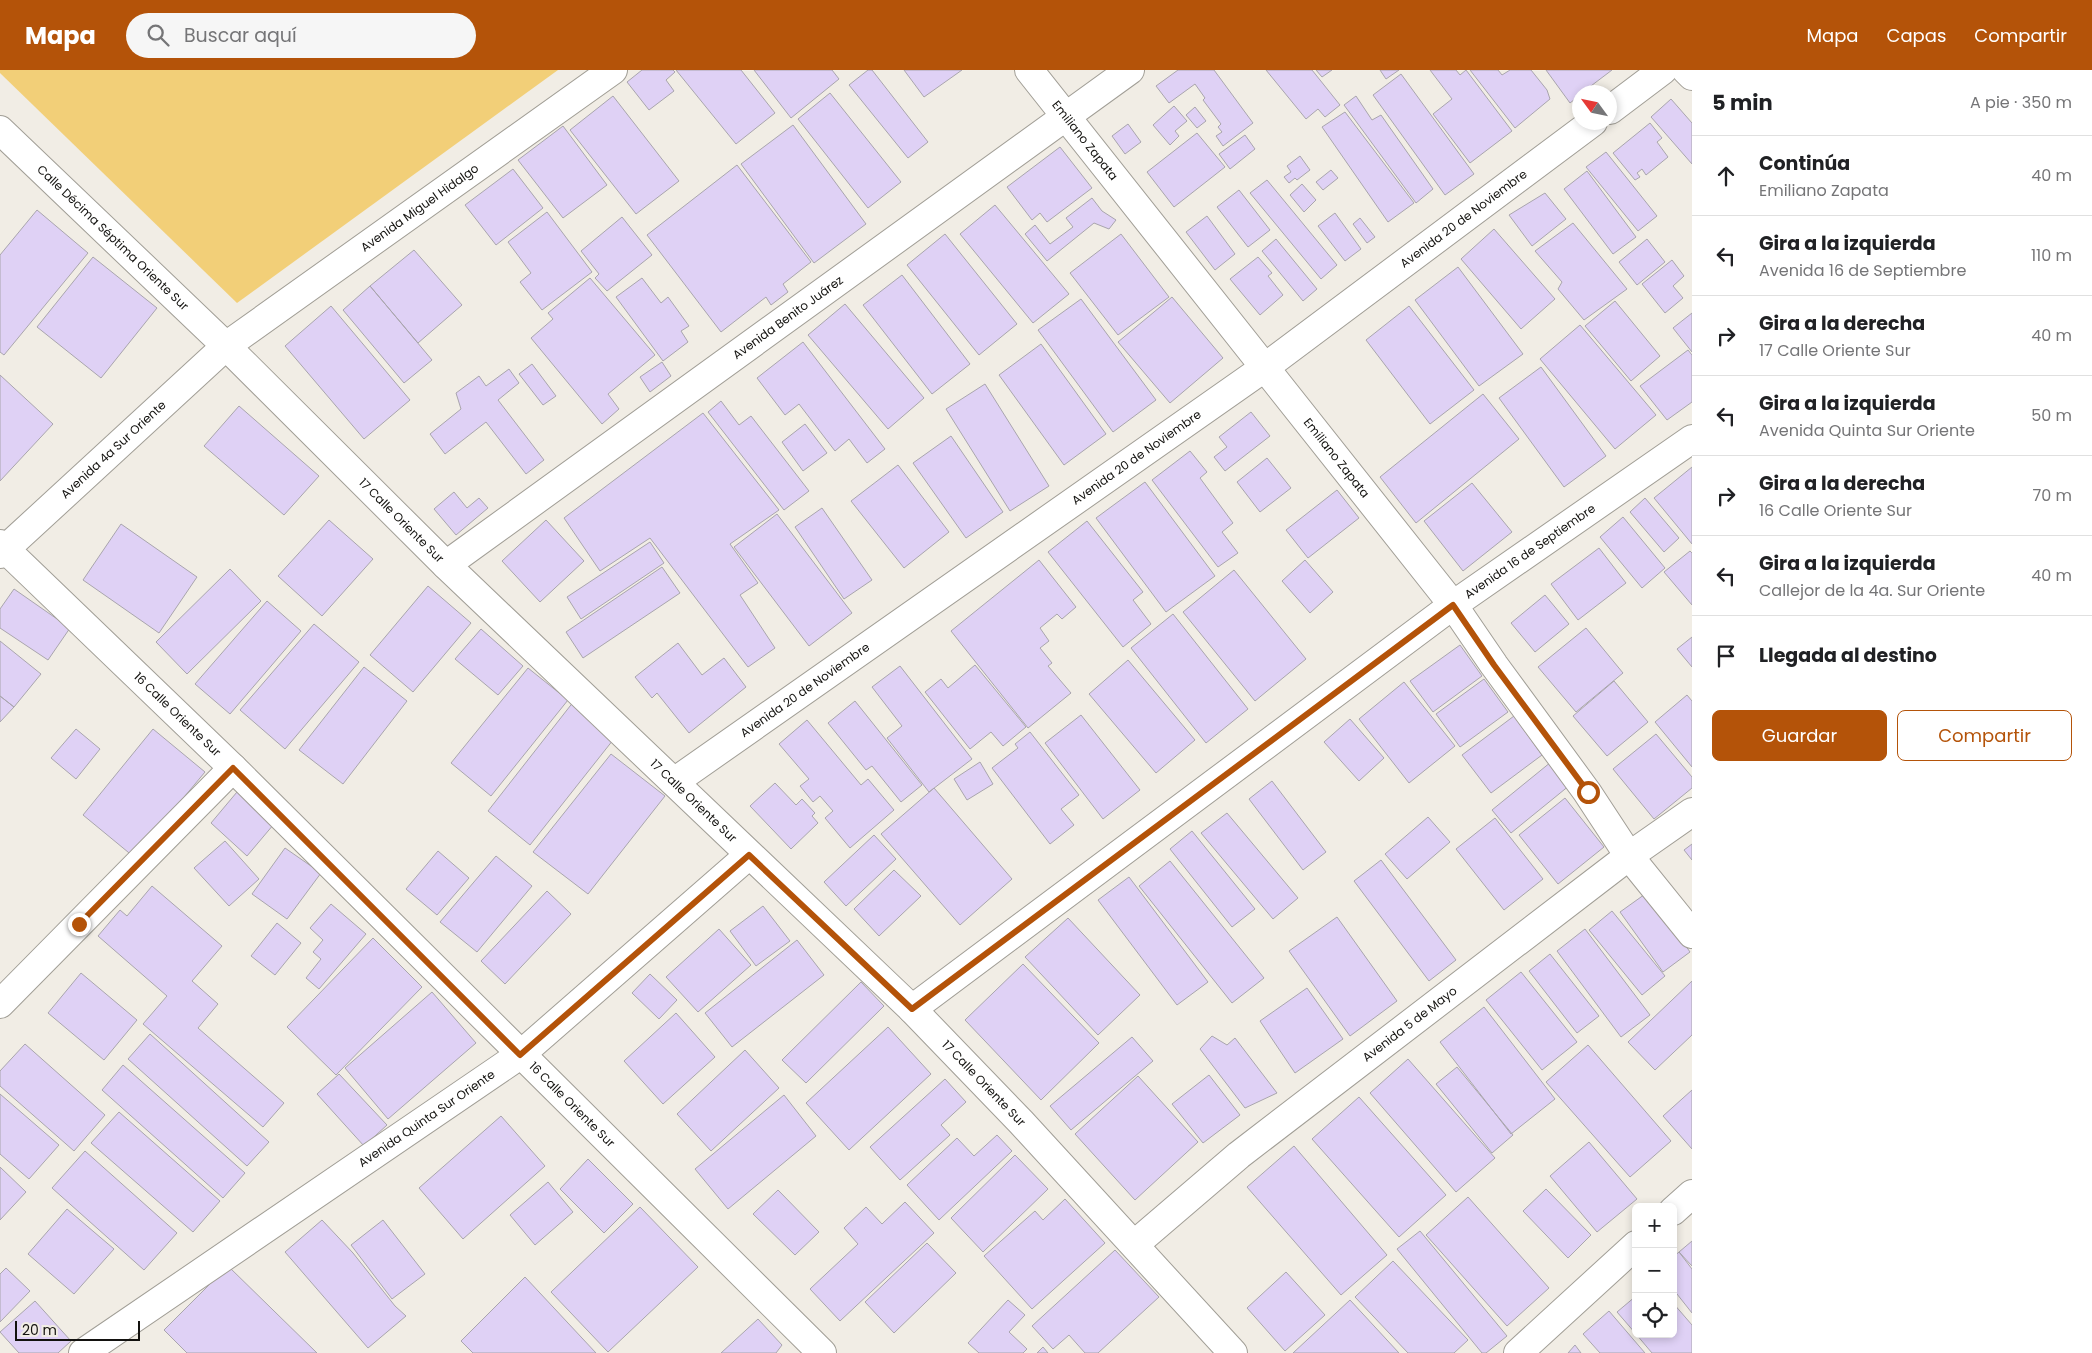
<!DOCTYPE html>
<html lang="es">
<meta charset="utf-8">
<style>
body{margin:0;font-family:Poppins,sans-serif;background:#f6f6f6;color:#202124}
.controls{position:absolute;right:15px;bottom:15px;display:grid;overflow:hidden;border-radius:8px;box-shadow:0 2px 8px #0003}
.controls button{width:45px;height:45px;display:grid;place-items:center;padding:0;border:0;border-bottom:1px solid #e0e0e0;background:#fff;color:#202124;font:25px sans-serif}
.compass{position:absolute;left:1572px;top:15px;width:45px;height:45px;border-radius:50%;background:#fff;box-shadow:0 2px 8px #0003;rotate:303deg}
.scale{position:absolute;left:15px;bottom:12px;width:125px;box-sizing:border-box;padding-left:5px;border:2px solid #13120f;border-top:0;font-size:14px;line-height:18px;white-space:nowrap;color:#13120f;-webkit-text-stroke:4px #f1ede5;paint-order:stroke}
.stop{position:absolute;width:15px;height:15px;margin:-11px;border:4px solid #b45309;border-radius:50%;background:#fff}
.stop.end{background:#b45309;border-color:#fff;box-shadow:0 1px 5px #0008}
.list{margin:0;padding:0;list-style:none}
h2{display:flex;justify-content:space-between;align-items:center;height:65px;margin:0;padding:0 20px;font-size:21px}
h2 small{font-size:16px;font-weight:400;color:#757577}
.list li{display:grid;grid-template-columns:32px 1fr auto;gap:15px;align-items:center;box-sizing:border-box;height:80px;padding:0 20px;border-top:1px solid #e0e0e0}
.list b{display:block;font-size:19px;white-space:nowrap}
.list p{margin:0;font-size:16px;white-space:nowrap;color:#757577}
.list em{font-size:16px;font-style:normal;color:#757577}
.actions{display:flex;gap:10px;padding:15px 20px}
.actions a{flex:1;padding:11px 0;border:1px solid #b45309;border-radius:8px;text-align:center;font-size:18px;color:#b45309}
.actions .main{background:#b45309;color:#fff}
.icon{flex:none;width:28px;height:28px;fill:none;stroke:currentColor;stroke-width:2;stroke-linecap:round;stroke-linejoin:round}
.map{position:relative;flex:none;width:1692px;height:1283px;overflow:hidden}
header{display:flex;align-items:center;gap:30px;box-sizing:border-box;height:70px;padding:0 25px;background:#b45309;color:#fff}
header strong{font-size:24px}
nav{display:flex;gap:28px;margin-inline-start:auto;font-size:18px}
.search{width:350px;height:45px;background:#f6f6f6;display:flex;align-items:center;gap:12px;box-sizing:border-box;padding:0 18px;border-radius:28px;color:#757577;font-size:19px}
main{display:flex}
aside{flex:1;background:#fff}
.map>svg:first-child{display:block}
.green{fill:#f2cf78}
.building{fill:#dfd1f5;stroke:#a9a5ad}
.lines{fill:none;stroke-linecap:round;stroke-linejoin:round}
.minor-casing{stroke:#a19e96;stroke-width:30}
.minor{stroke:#fff;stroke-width:28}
.route{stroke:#b45309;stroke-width:6}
.labels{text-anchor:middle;stroke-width:5;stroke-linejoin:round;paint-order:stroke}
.street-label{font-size:12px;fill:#13120f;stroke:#f1ede5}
</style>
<header>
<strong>Mapa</strong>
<div class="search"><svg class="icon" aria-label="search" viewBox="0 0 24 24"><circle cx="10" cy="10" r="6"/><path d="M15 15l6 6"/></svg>Buscar aquí</div>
<nav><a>Mapa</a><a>Capas</a><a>Compartir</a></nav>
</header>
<main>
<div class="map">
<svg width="1692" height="1283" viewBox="0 0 1692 1283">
<rect width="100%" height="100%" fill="#f1ede5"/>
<!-- green -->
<path class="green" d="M0,0H558L237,233L0,3Z"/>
<!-- building -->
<path class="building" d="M642,0H673L675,2L666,10L674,21L649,40L627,12Z
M676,0H741L775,43L736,74Z
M754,0H832L839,9L791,48Z
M868,0H872L928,72L908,88L849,15Z
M904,0H962L924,27Z
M1178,0H1214L1253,53L1223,76L1216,66L1222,62L1218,57L1221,54L1203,30L1205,28L1195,14L1169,33L1156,16Z
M1266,0H1312L1340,35L1325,47L1318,39L1306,49Z
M1316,0H1332L1322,7Z
M1380,0H1399L1386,9Z
M1430,0H1456L1460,5L1466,0L1512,61L1470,93L1433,44L1452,29Z
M1470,0H1498L1502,5L1510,0H1531L1547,20L1550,29L1515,58Z
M1546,0H1612L1583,22H1580V25L1570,33Z
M1401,4L1474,104L1445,125L1373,25Z
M830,23L901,112L868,138L798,49Z
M613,26L679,111L636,144L570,60Z
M1356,26L1372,50L1381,45L1433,119L1416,133L1344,35Z
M1671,29L1692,53V94L1651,47Z
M1174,36L1187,51L1175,61L1179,66L1170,75L1153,55Z
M1195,37L1206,51L1197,58L1186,45Z
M1345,42L1414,133L1388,152L1322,57Z
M1650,53L1662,68L1657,72L1668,87L1646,105L1642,99L1637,103L1640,107L1635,110L1613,83Z
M1128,54L1141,72L1125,84L1112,66Z
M793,55L866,154L814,193L741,94Z
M563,56L607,115L563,148L518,90Z
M1197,63L1225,97L1174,137L1147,102Z
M1245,65L1255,79L1230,99L1219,84Z
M1060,77L1092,118L1047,152L1040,143L1032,150L1007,117Z
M1606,82L1657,146L1638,161L1586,97Z
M1300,86L1310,100L1297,110L1295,108L1289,113L1284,107L1291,102L1287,96Z
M737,95L811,192L783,214L788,222L771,235L766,227L721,262L647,165Z
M513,99L543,138L496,175L465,135Z
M1331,100L1338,108L1323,120L1316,112Z
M1587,101L1636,167L1613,184L1564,119Z
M1267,110L1337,195L1321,209L1250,123Z
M1302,114L1316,130L1304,142L1290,125Z
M1239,120L1270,160L1248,177L1217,137Z
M1545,123L1566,149L1532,176L1509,145Z
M1092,128L1102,141L1116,150L1109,159L1094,153L1047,191L1025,164L1035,155L1050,174L1073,157L1066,148Z
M995,135L1069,224L1033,253L960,164Z
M37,140L88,183L4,285L0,282V185Z
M547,142L592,202L542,240L520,212L531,203L508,172Z
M1335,143L1361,179L1345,191L1318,156Z
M1207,146L1235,184L1215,200L1186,162Z
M622,147L652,185L607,221L595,208L599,204L581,181Z
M1360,148L1375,167L1367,173L1353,154Z
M1573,153L1627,219L1584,250L1558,219L1562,212L1535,181Z
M1494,159L1555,229L1521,259L1461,189Z
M945,164L1017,254L979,285L907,195Z
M1121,164L1169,227L1118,265L1070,203Z
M1276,169L1317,219L1303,231L1262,181Z
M1647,169L1665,192L1637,215L1619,192Z
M414,180L462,235L418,273L370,216Z
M93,187L157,238L101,308L37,257Z
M1258,187L1272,203L1268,206L1283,225L1260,245L1230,209Z
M1672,190L1684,206L1673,216L1683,228L1665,243L1642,214Z
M1458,197L1523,284L1479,316L1415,230Z
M902,205L970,294L932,324L863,235Z
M590,208L655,285L608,324L619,339L602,354L531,268L553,249L548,243Z
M642,208L661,233L668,227L689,256L681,261L688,272L663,291L616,227Z
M370,216L432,290L404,313L343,240Z
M1172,227L1223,288L1170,333L1118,272Z
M1081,229L1156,330L1113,362L1038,260Z
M1615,231L1660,286L1631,311L1585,256Z
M845,234L924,328L888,359L808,265Z
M331,236L410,330L364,369L285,276Z
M1409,236L1474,320L1430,354L1366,270Z
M1692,243V282L1673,258Z
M1580,255L1656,345L1615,379L1540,289Z
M803,272L885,379L867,393L849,369L835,381L799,334L785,345L757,308Z
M1041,274L1106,364L1064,395L999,305Z
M1688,280L1692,285V332L1667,350L1640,316Z
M662,292L671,306L650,322L640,307Z
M532,294L556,326L543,335L519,304Z
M1541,297L1606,386L1564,417L1499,328Z
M509,299L519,313L498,330L544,390L526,404L486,352L445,384L430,364L461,339L456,323L479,306L486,316Z
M0,305L53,354L0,411Z
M985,314L1049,416L1010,441L946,339Z
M1483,324L1519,369L1416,453L1380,407Z
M721,331L739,355L751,346L809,421L784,440L708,342Z
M239,336L319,406L284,445L204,376Z
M1251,342L1270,366L1225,401L1214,387L1227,377L1219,367Z
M703,343L779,440L730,474L758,513L740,525L775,578L748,597L650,468L600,501L564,448Z
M805,354L827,383L803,401L782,372Z
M951,366L1003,442L966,468L913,393Z
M1190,381L1207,402L1200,408L1233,453L1222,462L1238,483L1218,497L1152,410Z
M1267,388L1291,418L1260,442L1237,412Z
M898,395L949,462L904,498L851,431Z
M1692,397V474L1654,428Z
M1145,412L1215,506L1166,542L1096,448Z
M1472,413L1512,462L1463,501L1424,451Z
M1337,420L1359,448L1308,488L1286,460Z
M454,422L467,438L479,428L488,438L456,465L434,439Z
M1645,428L1679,468L1664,482L1630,442Z
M822,438L872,510L844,529L795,457Z
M777,444L852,543L809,576L734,477Z
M1623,447L1665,498L1642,518L1600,467Z
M329,450L373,489L322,546L278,506Z
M546,450L584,491L540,532L502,491Z
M1087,451L1143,522L1133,530L1151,554L1123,577L1048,482Z
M121,454L197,507L159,563L83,510Z
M650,472L664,493L581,549L567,527Z
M1599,478L1626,513L1578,550L1551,514Z
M1690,481L1692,483V535L1664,502Z
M1039,490L1076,537L1062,549L1057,544L1040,558L1049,571L1040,578L1052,593L1048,596L1071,623L1028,658L951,561Z
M1305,490L1333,522L1310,543L1282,511Z
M662,497L680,523L583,588L566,562Z
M230,499L261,531L187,604L156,572Z
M1234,500L1306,589L1255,631L1183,542Z
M428,516L471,553L413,622L370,585Z
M14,519L70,558L48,590L0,558V539Z
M1545,525L1569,554L1535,582L1511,553Z
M267,531L301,561L230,644L195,614Z
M1173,544L1248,639L1206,673L1131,578Z
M314,554L359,592L285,679L240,640Z
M1586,558L1623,603L1576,642L1538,597Z
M481,559L523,596L498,625L455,589Z
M1692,567V597L1677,579Z
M0,571L41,604L14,637L0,626Z
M678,573L702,605L724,588L746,617L689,663L657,623L652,628L635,607Z
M1460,575L1482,606L1433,642L1410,611Z
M1128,590L1195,670L1156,703L1089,624Z
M975,595L1026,657L1003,676L991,662L970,679L925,622L941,609L948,618Z
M900,596L972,689L929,722L887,668L902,656L872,617Z
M364,597L407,631L343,714L299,680Z
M528,598L568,630L491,726L451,693Z
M1484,609L1508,642L1460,677L1436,644Z
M1614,611L1648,652L1607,686L1573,646Z
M1404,612L1455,676L1409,713L1359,649Z
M1687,625L1692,631V697L1655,652Z
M0,626L14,637L0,652Z
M574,631L617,665L530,775L488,741Z
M855,631L922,715L901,732L872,696L866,700L828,653Z
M1081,645L1140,720L1103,749L1045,673Z
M1514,646L1542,685L1491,723L1462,685Z
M1350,649L1384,688L1359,711L1324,672Z
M807,650L861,715L868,709L894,740L850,778L825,748L833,741L820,726L813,732L800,716L809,709L779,674Z
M76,659L100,679L76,709L51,688Z
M153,659L205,702L134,787L83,745Z
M1030,662L1079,725L1061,739L1074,755L1050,774L992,698L1018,678L1015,674Z
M1656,664L1692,707V718L1654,749L1613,699Z
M611,684L665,726L588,824L533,782Z
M980,692L993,714L967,730L954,709Z
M1551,692L1570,715L1511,763L1492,740Z
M1272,711L1326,782L1303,800L1249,729Z
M775,713L796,735L802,729L815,743L812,746L818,753L791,779L750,736Z
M934,718L1012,809L960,855L881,764Z
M237,722L274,754L247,786L211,753Z
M1565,728L1604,777L1558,814L1519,765Z
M1227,743L1298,828L1273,849L1201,763Z
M1428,747L1450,772L1407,809L1385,784Z
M1495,748L1543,809L1504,840L1456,779Z
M1192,761L1255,839L1232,857L1170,779Z
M874,765L896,789L846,836L824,812Z
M225,771L259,809L229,836L194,798Z
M1692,774V790L1684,780Z
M285,778L321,803L287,849L252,824Z
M438,781L469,808L437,845L406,819Z
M496,786L532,816L477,882L440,852Z
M1381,790L1456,890L1429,911L1354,811Z
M1170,791L1264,908L1232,933L1139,816Z
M894,800L921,826L879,866L854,839Z
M1129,807L1208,912L1177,935L1098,830Z
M152,816L222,876L192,911L218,934L198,958L284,1033L263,1057L143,954L167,926L98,866L120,840L127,846Z
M547,821L571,844L505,914L481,891Z
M1648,822L1690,882L1663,902L1620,842Z
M331,834L366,864L319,919L306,908L321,889L313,882L323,870L310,858Z
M763,836L790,871L756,896L730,861Z
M1612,841L1665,906L1642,925L1589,860Z
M1337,847L1397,931L1350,966L1289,881Z
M1068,848L1140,925L1098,965L1025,887Z
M277,853L301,873L275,905L251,886Z
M719,859L751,895L698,942L666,907Z
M1585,859L1650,945L1621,967L1557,881Z
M373,868L422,917L336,1005L287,957Z
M797,870L824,905L732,977L705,943Z
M1550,884L1599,946L1577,963L1529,901Z
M1023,894L1099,973L1041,1030L965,950Z
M1521,902L1577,972L1542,1000L1486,930Z
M81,903L137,950L104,990L48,943Z
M650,904L677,930L659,949L632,923Z
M1692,911V965L1655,1000L1628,972Z
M861,912L884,936L806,1013L782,990Z
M1307,918L1343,969L1295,1003L1260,951Z
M432,922L476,973L388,1049L345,998Z
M1484,937L1555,1029L1511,1064L1440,972Z
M676,943L715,987L663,1034L624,991Z
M888,957L931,1004L849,1080L806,1033Z
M150,964L269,1072L247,1096L128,989Z
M1212,966L1227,975L1235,968L1277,1023L1245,1038L1200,979Z
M1132,967L1153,991L1071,1060L1050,1036Z
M25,974L105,1045L74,1081L0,1016V1001Z
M1588,975L1671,1071L1630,1107L1546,1012Z
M745,980L779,1018L711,1081L677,1044Z
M1408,989L1495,1088L1456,1122L1370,1023Z
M123,995L245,1103L223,1128L102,1020Z
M1457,997L1513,1065L1492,1083L1436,1014Z
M339,1004L387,1055L364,1076L317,1024Z
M1209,1005L1240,1045L1203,1073L1172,1034Z
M1138,1006L1198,1072L1135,1130L1075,1064Z
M945,1009L966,1032L941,1055L950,1065L900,1110L870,1077Z
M1692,1020V1079L1663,1046Z
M0,1024L59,1075L29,1109L0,1084Z
M784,1025L816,1066L728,1139L695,1099Z
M1359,1027L1446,1125L1399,1167L1312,1069Z
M119,1042L220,1131L193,1162L91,1073Z
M501,1046L545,1096L463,1169L419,1118Z
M997,1065L1012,1081L939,1150L907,1115L957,1068L974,1086Z
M1589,1072L1637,1129L1597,1162L1550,1106Z
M1294,1076L1387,1185L1341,1225L1247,1117Z
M85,1081L177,1163L144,1200L52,1118Z
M1015,1085L1048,1119L983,1182L951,1148Z
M588,1089L633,1134L604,1163L560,1119Z
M0,1097L26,1122L0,1150Z
M548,1112L573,1142L535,1175L510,1145Z
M1546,1119L1591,1165L1568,1188L1523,1141Z
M778,1120L819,1162L795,1185L753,1144Z
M1468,1127L1549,1218L1507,1256L1426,1165Z
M1065,1129L1105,1173L1032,1239L984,1186L1035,1141L1043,1150Z
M905,1132L934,1163L840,1251L810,1219L858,1174L844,1158L866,1137L882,1154Z
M640,1137L698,1197L608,1282L551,1222Z
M67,1139L114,1179L74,1224L28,1184Z
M322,1150L353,1183L395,1236L406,1246L368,1278L285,1182Z
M383,1150L425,1204L392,1229L351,1175Z
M1420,1161L1507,1266L1486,1283H1482L1397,1179Z
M1692,1171V1196L1679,1182Z
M927,1173L956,1203L894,1263L865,1232Z
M1115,1180L1159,1227L1098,1283H1085L1069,1265L1053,1279L1032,1256Z
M1679,1182L1692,1199V1243L1673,1219V1187Z
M1393,1191L1468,1270L1454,1283H1408L1355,1227Z
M228,1196L317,1283H187L164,1260Z
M6,1198L30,1221L0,1252V1204Z
M1286,1202L1325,1245L1285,1281L1247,1238Z
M525,1207L596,1283H473L461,1271Z
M1636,1226V1264L1617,1242Z
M1008,1230L1025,1245L1009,1262L1027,1279L1023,1283H979L968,1273Z
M1350,1230L1399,1283H1293Z
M35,1231L71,1271L58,1283H19L0,1262Z
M1673,1233L1692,1255V1283H1652L1636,1264H1673Z
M1609,1241L1645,1283H1600L1583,1264Z
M758,1249L782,1275L776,1283H721Z
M1575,1275L1581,1283H1568Z
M1043,1277L1048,1283H1037Z"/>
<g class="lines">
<!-- minor casing -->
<g class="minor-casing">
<g id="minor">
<path id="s1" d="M1029,0L1453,535L1494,595L1587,722L1629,786L1692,864"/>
<path d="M1686,0L1692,6"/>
<path d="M1610,40L1663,0"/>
<path id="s2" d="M0,60L226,276L446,495L912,939L1021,1052L1233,1283"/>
<path id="s3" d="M0,474L233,698L822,1283"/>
<path id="s4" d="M0,484L226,276L613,0"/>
<path id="s5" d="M446,495L1130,0"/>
<path id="s6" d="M674,712L1264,298L1593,52"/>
<path d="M0,934L233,698"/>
<path id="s7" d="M912,939L1453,535L1692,369"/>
<path d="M1673,1141L1692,1124"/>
<path id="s8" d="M1135,1174L1239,1085L1629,786L1692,742"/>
<path id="s9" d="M83,1283L520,985L749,785"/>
<path d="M1518,1283L1636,1175"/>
</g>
</g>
<!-- minor -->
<use href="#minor" class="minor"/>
</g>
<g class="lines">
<!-- route -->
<path class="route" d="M79,854L233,698L520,985L749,785L912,939L1453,535L1494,595L1588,722"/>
</g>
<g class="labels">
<!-- street labels -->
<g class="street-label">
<text dy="4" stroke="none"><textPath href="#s1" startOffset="90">Emiliano Zapata</textPath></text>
<text dy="4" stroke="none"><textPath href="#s4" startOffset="545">Avenida Miguel Hidalgo</textPath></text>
<text dy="4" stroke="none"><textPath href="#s6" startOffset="970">Avenida 20 de Noviembre</textPath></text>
<text dy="4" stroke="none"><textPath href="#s2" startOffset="156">Calle Décima Séptima Oriente Sur</textPath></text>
<text dy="4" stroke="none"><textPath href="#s5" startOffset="422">Avenida Benito Juárez</textPath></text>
<text dy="4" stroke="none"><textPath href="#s4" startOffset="154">Avenida 4a Sur Oriente</textPath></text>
<text dy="4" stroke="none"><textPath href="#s6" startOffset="565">Avenida 20 de Noviembre</textPath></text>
<text dy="4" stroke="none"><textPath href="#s1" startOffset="495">Emiliano Zapata</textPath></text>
<text dy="4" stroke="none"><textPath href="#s2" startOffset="560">17 Calle Oriente Sur</textPath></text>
<text dy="4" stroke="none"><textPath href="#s7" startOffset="769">Avenida 16 de Septiembre</textPath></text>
<text dy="4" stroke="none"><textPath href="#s6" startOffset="160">Avenida 20 de Noviembre</textPath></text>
<text dy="4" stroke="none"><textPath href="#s3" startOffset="246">16 Calle Oriente Sur</textPath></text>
<text dy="4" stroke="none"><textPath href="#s2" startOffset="965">17 Calle Oriente Sur</textPath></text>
<text dy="4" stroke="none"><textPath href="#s8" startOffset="352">Avenida 5 de Mayo</textPath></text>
<text dy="4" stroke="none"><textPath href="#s2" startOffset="1370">17 Calle Oriente Sur</textPath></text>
<text dy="4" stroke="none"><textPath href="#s3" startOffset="801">16 Calle Oriente Sur</textPath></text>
<text dy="4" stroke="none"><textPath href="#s9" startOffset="416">Avenida Quinta Sur Oriente</textPath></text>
</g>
</g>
</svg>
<div class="controls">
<button>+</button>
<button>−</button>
<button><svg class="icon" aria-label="locate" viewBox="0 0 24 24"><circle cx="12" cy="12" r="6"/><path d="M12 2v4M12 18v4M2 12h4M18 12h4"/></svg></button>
</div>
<svg class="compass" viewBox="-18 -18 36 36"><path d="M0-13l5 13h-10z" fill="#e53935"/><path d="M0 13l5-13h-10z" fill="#757577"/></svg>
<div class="scale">20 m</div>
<div class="stop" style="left:1588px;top:722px"></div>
<div class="stop end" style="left:79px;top:854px"></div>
</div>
<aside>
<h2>5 min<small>A pie · 350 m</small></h2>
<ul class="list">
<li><svg class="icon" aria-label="ahead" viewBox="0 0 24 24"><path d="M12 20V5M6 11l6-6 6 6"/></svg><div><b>Continúa</b><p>Emiliano Zapata</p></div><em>40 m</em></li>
<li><svg class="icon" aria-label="left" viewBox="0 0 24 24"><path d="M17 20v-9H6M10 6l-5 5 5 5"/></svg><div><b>Gira a la izquierda</b><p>Avenida 16 de Septiembre</p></div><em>110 m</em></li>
<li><svg class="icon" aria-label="right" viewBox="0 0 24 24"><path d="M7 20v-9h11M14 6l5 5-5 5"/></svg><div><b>Gira a la derecha</b><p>17 Calle Oriente Sur</p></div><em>40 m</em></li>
<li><svg class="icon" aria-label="left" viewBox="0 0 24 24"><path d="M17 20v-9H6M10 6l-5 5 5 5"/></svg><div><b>Gira a la izquierda</b><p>Avenida Quinta Sur Oriente</p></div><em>50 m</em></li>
<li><svg class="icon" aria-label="right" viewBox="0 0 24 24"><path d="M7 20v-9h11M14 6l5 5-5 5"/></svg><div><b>Gira a la derecha</b><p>16 Calle Oriente Sur</p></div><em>70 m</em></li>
<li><svg class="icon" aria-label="left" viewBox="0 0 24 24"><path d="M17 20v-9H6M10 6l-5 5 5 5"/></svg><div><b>Gira a la izquierda</b><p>Callejor de la 4a. Sur Oriente</p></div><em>40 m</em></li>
<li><svg class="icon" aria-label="arrive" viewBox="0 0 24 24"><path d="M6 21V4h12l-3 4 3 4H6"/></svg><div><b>Llegada al destino</b></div></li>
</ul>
<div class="actions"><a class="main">Guardar</a><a>Compartir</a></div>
</aside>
</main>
